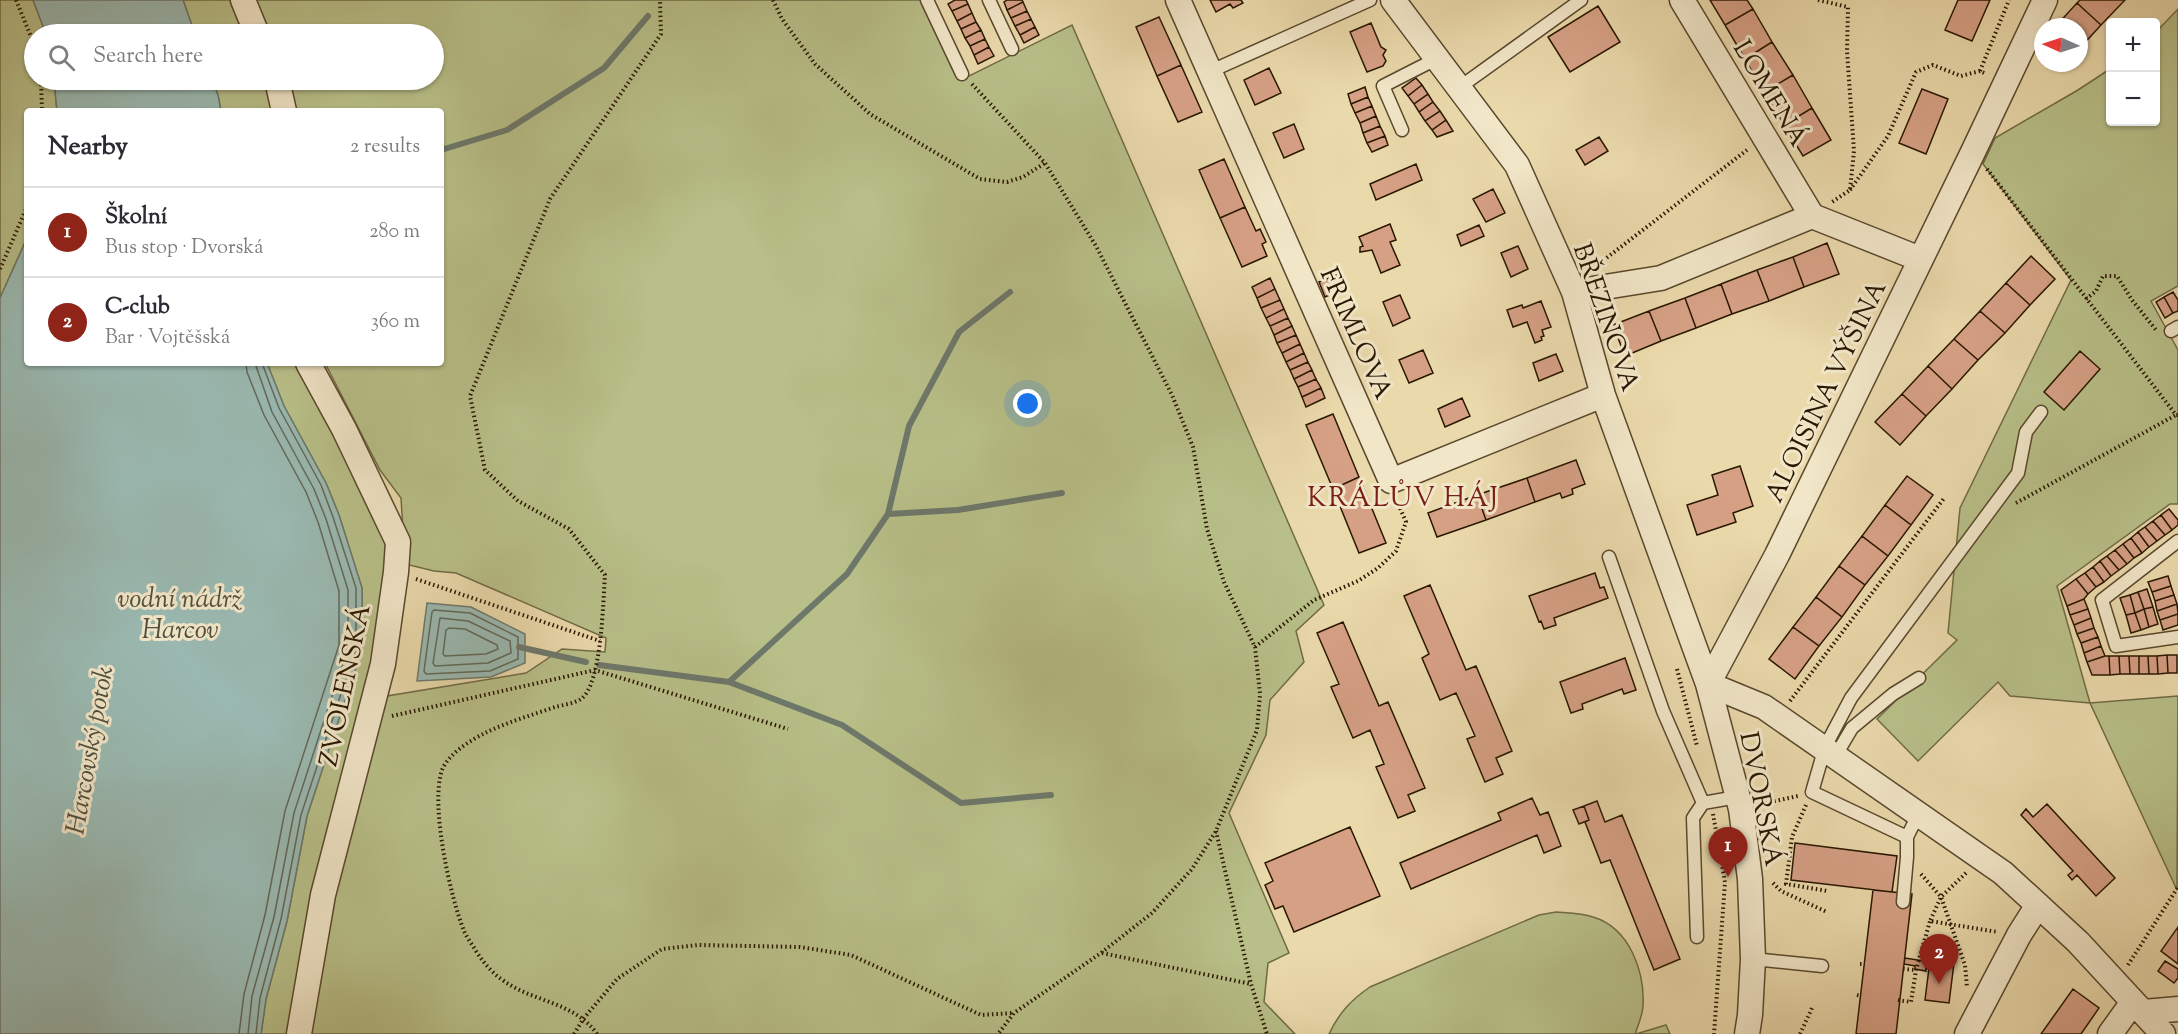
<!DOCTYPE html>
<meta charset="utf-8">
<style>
body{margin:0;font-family:"Sorts Mill Goudy",serif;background:#f7f7f7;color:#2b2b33}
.controls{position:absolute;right:18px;top:18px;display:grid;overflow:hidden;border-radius:6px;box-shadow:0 2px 4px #0004}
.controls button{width:54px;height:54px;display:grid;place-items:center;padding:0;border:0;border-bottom:2px solid #e1e1e2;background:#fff;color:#2b2b33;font:30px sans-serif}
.compass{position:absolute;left:2034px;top:18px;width:54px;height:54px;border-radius:50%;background:#fff;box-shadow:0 2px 4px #0004;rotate:273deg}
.you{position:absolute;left:1028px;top:404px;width:21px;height:21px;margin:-15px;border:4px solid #fff;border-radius:50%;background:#1a73e8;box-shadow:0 0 0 9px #1a73e833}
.badge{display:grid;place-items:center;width:39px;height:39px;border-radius:50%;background:#8f2418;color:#fff;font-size:20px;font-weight:700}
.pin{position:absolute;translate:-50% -50px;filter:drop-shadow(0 2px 3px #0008)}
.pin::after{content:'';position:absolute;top:32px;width:21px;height:18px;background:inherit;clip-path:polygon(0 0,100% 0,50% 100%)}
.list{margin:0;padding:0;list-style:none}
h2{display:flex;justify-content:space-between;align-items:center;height:78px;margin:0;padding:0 24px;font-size:26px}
h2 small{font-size:20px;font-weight:400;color:#7c7c81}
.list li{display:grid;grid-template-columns:39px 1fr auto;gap:18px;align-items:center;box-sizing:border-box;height:90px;padding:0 24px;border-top:2px solid #e1e1e2}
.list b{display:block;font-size:22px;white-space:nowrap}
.list p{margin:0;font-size:20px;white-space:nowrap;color:#7c7c81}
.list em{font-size:20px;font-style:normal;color:#7c7c81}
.icon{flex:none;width:33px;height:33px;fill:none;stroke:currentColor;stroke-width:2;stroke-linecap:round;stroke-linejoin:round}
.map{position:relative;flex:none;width:2178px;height:1034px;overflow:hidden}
.search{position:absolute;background:#fff;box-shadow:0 2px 4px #0004;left:24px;top:24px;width:420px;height:66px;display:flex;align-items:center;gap:15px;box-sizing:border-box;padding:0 21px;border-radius:33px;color:#7c7c81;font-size:22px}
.panel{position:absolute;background:#fff;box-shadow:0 2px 4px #0004;left:24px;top:108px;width:420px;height:258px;border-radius:6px}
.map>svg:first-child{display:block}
.green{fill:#b8bf88;stroke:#706b44;stroke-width:1.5}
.water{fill:#9ab9b1;stroke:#6d786b;stroke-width:1.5}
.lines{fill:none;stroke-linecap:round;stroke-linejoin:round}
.shore{stroke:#626859;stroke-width:1.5}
.stream{stroke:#6d786b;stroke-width:6}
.building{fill:#d6a085;stroke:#291701;stroke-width:1.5}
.lane-casing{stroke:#59482c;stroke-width:15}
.street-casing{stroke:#59482c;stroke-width:27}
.path{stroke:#291701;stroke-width:4;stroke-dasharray:1.5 3;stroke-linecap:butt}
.lane{stroke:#f1e6c8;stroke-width:12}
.street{stroke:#f1e6c8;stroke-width:24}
.labels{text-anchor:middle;stroke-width:6;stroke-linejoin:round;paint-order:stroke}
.street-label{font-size:26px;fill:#291701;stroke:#f1e6c8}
.neighbourhood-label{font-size:27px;letter-spacing:1.5px;fill:#7a1f14;stroke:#f1e6c8}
.water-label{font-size:27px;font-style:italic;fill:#51503f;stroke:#f1e6c8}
</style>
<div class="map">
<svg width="2178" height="1034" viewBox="0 0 2178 1034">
<rect width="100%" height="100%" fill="#ead9ab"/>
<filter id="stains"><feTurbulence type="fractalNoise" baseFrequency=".00333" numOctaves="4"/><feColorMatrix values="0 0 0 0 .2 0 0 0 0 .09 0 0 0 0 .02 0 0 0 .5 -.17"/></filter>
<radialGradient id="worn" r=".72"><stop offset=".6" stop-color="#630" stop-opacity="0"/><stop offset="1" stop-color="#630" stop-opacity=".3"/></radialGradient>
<!-- green -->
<path class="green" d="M0,0H33L46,34H34V80H54L57,111H27V238L0,298Z
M183,0H235L249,34H195Z
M249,0H922L961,80L1072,25L1324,605L1296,631L1304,662L1270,700L1266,735L1229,813L1289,953L1268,963L1264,1002L1295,1034H306L314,971L381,697L526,673L562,649L605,652L606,638L456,573L434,571L405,564L401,498L380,470L325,363H441V111H287L281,80H434V34H263Z
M2178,9V286L2151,301L2178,350V504H2170L2057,586L2090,703L2178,696L2177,890L2090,703L2010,696L1998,682L1918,761L1877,719L1957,640L1948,633L1960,508L2071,280L1983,164L1995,138L2078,90L2110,69V122H2156V32Z
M212,80H268L274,111H221L218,95Z
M267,363H300L392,545L390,581L291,1034H261L266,999L287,921L307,816L362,649V588L339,515L326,483L284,406Z
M1556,912C1568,913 1581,913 1593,917C1630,928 1645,972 1643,1007C1642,1016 1638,1026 1635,1034H1329C1339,1013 1351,1000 1370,987L1539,915Z
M1666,1025L1670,1034H1636Z"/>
<!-- water -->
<path class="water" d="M33,0H183L195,34H46Z
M54,80H212L218,95L221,111H57Z
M27,238V363H267L284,406L326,483L339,515L362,588V649L307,816L287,921L266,999L261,1034H0V298Z
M427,603L471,607L525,634V663L491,677L417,681Z"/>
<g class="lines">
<!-- shore -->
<path class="shore" d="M434,610L470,613L518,637V659L490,671L426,674L424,671L432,612Z
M440,618L468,621L510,641L511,653L488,663L435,666L433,663Z
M449,628L465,629L497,645L498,649L486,654L445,656L443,654L446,630Z
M239,1034L244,994L265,915L285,811L339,645V591L318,522L306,492L264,415L247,372L246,363
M248,1034L252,996L274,917L294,813L348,647V590L326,519L314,489L272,412L255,363
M256,1034L260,998L281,919L301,815L356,648V588L333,517L321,485L279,408L262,363"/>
<!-- stream -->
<path class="stream" d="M441,150L507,130L604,68L648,16
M888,514L909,426L959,332L1010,292
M519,647L586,662
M599,665L729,682L842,725L961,803L1051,795
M729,682L847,574L888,514L958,510L1062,493"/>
</g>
<!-- building -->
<path class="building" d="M955,0H966L968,4L952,11L948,4Z
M1007,0H1022L1023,2L1007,10L1004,2Z
M1210,0H1241L1243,3L1233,8L1230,4L1216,12Z
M1710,0H1747L1753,9L1725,25Z
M1958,0H1990L1972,41L1945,30Z
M2080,0H2125L2101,25L2077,3Z
M1023,2L1027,11L1011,18L1007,10Z
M2077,3L2101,25L2079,49V27H2055Z
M968,4L972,13L957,21L952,11Z
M1598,6L1620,42L1570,72L1548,37Z
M1753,9L1772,42L1745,59L1725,25Z
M1027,11L1031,19L1015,26L1011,18Z
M972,13L976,22L961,29L957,21Z
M1159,17L1181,65L1157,76L1136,27Z
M1031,19L1035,27L1020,35L1015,26Z
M976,22L981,30L965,38L961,29Z
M1371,23L1381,47L1386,50L1383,55L1386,61L1383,66L1367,72L1350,32Z
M1035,27L1039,35L1024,43L1020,35Z
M981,30L985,39L970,46L965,38Z
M985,39L989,47L974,55L970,46Z
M1772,42L1793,75L1764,92L1745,59Z
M989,47L994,56L978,64L974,55Z
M1181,65L1202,112L1178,122L1157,76Z
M1269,68L1281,93L1255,105L1244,80Z
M1793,75L1812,108L1784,125L1764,92Z
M1416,78L1422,85L1408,96L1402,88Z
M1422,85L1428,94L1414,104L1408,96Z
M1365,87L1368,97L1351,104L1348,94Z
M1922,89L1948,99L1926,154L1899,143Z
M1428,94L1433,102L1419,112L1414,104Z
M1368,97L1372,106L1355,113L1351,104Z
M1433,102L1440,111L1425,121L1419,112Z
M1372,106L1376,116L1360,123L1355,113Z
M1812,108L1831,140L1803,156L1784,125Z
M1440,111L1446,120L1432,130L1425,121Z
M1376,116L1380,126L1363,133L1360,123Z
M1446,120L1453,131L1437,137L1432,130Z
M1294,124L1304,149L1284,158L1273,133Z
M1380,126L1385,136L1367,143L1363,133Z
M1385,136L1388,145L1372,152L1367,143Z
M1599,137L1608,151L1585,165L1576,150Z
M1224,159L1245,207L1220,218L1199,170Z
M1416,164L1422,180L1376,200L1370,184Z
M1493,189L1505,213L1486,222L1473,199Z
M1245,207L1256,231L1260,229L1266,242L1262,244L1267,256L1242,267L1220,218Z
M1390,224L1396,240L1390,242L1400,265L1381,273L1372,250L1360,252V247L1363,246L1359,237Z
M1479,225L1484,236L1461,246L1457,235Z
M1827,243L1839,274L1804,287L1793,257Z
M1518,246L1528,269L1511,277L1501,253Z
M2031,256L2055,279L2030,305L2006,283Z
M1793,257L1804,287L1769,301L1757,270Z
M1757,270L1769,301L1732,314L1721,284Z
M1341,273L1347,287L1325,297L1319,282Z
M1270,278L1275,289L1257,298L1252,287Z
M2006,283L2030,305L2005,333L1980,311Z
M1721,284L1732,314L1696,328L1685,298Z
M1275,289L1280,300L1261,308L1257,298Z
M2173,292L2178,300V311L2173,313L2164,297Z
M1400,295L1410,318L1393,326L1383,302Z
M2164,297L2173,313L2165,318L2156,302Z
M1685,298L1696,328L1661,341L1649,311Z
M1280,300L1284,309L1266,318L1261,308Z
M1541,301L1551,327L1542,330L1544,336L1541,337L1542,340L1535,343L1527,322L1513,327L1507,310L1522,305L1523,308Z
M1284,309L1288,318L1270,326L1266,318Z
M1649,311L1661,341L1625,356L1613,325Z
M1980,311L2005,333L1978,360L1954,339Z
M1288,318L1292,326L1274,335L1270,326Z
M1292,326L1296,335L1277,343L1274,335Z
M1296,335L1300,344L1282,353L1277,343Z
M1954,339L1978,360L1952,389L1928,366Z
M1300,344L1304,353L1286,362L1282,353Z
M1423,350L1433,373L1409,383L1399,360Z
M2080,351L2100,369L2064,410L2044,392Z
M1304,353L1308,362L1290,370L1286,362Z
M1556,354L1563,371L1539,381L1533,363Z
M1308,362L1312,370L1294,379L1290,370Z
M1928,366L1952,389L1926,416L1902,394Z
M1312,370L1316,379L1298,387L1294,379Z
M1316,379L1321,388L1302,397L1298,387Z
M1321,388L1325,398L1306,407L1302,397Z
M1902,394L1926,416L1900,445L1875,422Z
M1462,398L1470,416L1445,427L1438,409Z
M1333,414L1359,477L1333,489L1306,425Z
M1576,460L1585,484L1572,489L1573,494L1562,498L1560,493L1535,502L1527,478Z
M1740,466L1753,506L1733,513L1736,522L1697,535L1687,505L1718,495L1712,475Z
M1907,476L1933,495L1911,525L1885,505Z
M1359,477L1386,543L1359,553L1333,489Z
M1527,478L1535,502L1486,520L1477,495Z
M1477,495L1486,520L1437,537L1428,513Z
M1885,505L1911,525L1888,556L1862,536Z
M2169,509L2178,520V525L2172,530L2161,515Z
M2161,515L2172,530L2165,535L2153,521Z
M2153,521L2165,535L2157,541L2145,527Z
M2145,527L2157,541L2149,547L2138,532Z
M2138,532L2149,547L2142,553L2131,538Z
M1862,536L1888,556L1865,585L1839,566Z
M2131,538L2142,553L2134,558L2123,544Z
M2123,544L2134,558L2127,564L2115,550Z
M2115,550L2127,564L2119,570L2107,556Z
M2107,556L2119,570L2111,576L2100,561Z
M2100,561L2111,576L2104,582L2093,567Z
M1839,566L1865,585L1842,617L1816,597Z
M2093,567L2104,582L2096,587L2085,573Z
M1595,573L1600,588L1604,587L1608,598L1554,618L1556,625L1544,629L1541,621L1539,622L1529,596Z
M2085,573L2096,587L2088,594L2076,579Z
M2168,576L2171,586L2152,592L2148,582Z
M2076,579L2088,594L2084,599L2067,606L2061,590Z
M1430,585L1466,670L1476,666L1512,751L1496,758L1503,774L1485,782L1467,739L1475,736L1456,693L1440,700L1422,658L1429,654L1404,596Z
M2171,586L2174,595L2155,601L2152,592Z
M2147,589L2153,607L2144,609L2138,592Z
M2138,592L2144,609L2135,613L2130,595Z
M2130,595L2135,613L2126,615L2120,598Z
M2174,595L2177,604L2157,611L2155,601Z
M1816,597L1842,617L1819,646L1793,627Z
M2084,599L2088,609L2070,615L2067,606Z
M2177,604L2178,614L2160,620L2157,611Z
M2153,607L2158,624L2149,627L2144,609Z
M2088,609L2091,618L2074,625L2070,615Z
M2144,609L2149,627L2141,630L2135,613Z
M2135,613L2141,630L2131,633L2126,615Z
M2178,614V625L2163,630L2160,620Z
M2091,618L2094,628L2077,634L2074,625Z
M1343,622L1379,706L1388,702L1425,788L1408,795L1415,811L1398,818L1376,767L1384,764L1370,730L1353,738L1331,687L1339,684L1317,633Z
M1793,627L1819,646L1795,679L1769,659Z
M2094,628L2098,637L2081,643L2077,634Z
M2098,637L2101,646L2084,653L2081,643Z
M2101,646L2105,656L2087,662L2084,653Z
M2167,655H2177V673H2168Z
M2167,655L2168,673L2158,674L2157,656Z
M2105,656H2109L2110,675H2092L2087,662Z
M2109,656H2119L2120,674L2110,675Z
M2119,656H2129L2130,674H2120Z
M2129,656H2139V674H2130Z
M2139,656H2148L2149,674H2139Z
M2148,656H2157L2158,674H2149Z
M1625,658L1636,690L1624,694L1622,689L1582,704L1583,709L1571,713L1560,682Z
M1532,798L1540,815L1548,812L1561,846L1544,853L1537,835L1411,889L1400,863L1501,820L1498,813Z
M1597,801L1605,822L1622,815L1680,959L1654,970L1610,860L1601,863L1585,822L1589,820L1584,806Z
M2047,804L2115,878L2096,896L2077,875L2072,880L2068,875L2073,871L2021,815L2026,809L2033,817Z
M1584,806L1589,820L1579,824L1573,810Z
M1350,827L1380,896L1294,932L1283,906L1275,909L1265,885L1273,881L1265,863Z
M1795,843L1897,856L1892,892L1791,880Z
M1873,890L1912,894L1896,1034H1856Z
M2178,927V964L2161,951Z
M1905,958L1930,962L1929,969L1926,968V971L1915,969V966L1904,964Z
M1930,960L1954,963L1949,1003L1925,1000Z
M2165,961L2178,969V978L2174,983L2158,971Z
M2073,989L2099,1008L2081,1034H2041Z"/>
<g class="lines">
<!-- lane casing -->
<g class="lane-casing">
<path id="lane" d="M927,0L962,74
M989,0L1012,49
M1211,71L1370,0
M1460,87L1581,0
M1402,130L1383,86L1438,58
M2171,331L2178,327
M2178,541L2102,600L2116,646L2178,637
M1609,557L1663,711L1703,803
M1836,755L1852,728L1893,694L1919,678
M1703,803L1737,797
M1919,813L1907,837L1812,792L1825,747L1851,698L2018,473L2026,432L2041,412
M1903,902L1907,857V837
M1697,937L1693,818L1703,803
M1753,959L1822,966"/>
</g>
<!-- street casing -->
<g class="street-casing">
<path id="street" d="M243,0L257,34
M1178,0L1391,481L1603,395
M1393,0L1517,165L1574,292L1603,395L1708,684L1741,809L1750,879L1753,959L1750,1015L1747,1034
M1682,0L1812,216
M277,80L284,111
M1574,292L1661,278L1812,216L1920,259
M1708,684L1777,555L1973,152L2045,0
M1708,684L1764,707L2003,873L2078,942L2163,1034
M2144,1012L2178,1009
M299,1034L323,895L383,664L396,572L398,542L344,429L308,363
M1967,1034L2019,935L2038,905
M2110,1034L2133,1002"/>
</g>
<!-- path -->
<path class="path" d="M16,0L34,44
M773,0L782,19L815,64L870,114L980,179L1007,182L1023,177L1045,163
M1818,0L1848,7L1847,51L1854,151L1850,190L1832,202
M1980,71L2009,0
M41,80L42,111
M972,84L1045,163L1096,246L1172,395L1193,447L1207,529L1224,582L1255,647L1260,694L1257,730L1216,831L1192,869L1152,913L1101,953L1014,1013L998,1034
M1987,169L2176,415H2178
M1850,190L1888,136L1916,72L1933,65L1961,76L1980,71L1986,74
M1582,252L1591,270
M1596,266L1747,150
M0,269L27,207
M2086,299L2096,291L2103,276H2117L2132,300L2156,330
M2016,503L2176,415
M416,579L600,641
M1255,647L1314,600L1358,581L1378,568L1396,551L1406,522L1400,508L1394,502
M1677,669L1697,746
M1790,701L1945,497
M392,716L595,670L788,729
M1761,804L1798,796
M1806,805L1792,837L1786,884L1828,891
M1713,814L1725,882L1714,1034
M1216,831L1251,984L1267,1034
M1966,873L1941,897L1930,921L1998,932
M1921,874L1941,897L1965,965L1967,987
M1773,883L1781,891L1827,912
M1102,953L1251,984
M1860,964H1865
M2128,965L2178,887
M1903,969L1916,970
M1857,995L1861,996
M1898,1000L1911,1002L1916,970L1930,921
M574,1034L584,1018L617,979L662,949L698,945L800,947L851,955L981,1015L1013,1013
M597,1034C575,1002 533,1002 504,981C492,973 483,962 476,951C472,944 467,938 464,931C450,896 430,805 442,770C449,753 471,740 487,732C508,722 532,715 555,707C563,705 575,703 581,699C602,684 603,601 605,575L569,529L518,501L485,470L470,396L550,199L661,34L660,0
M1800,1034L1813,1006"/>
<!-- lane -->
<use href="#lane" class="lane"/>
<!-- street -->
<use href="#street" class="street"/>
</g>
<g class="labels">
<!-- street labels -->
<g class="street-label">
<text transform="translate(1771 93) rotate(59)" y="9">LOMENÁ</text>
<text transform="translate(1607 317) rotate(71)" y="9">BŘEZINOVA</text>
<text transform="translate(1357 333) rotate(66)" y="9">FRIMLOVA</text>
<text transform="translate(1825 391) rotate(-64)" y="9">ALOISINA VÝŠINA</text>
<text transform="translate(344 685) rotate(-78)" y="9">ZVOLENSKÁ</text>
<text transform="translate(1762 799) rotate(79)" y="9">DVORSKÁ</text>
</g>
<!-- neighbourhood labels -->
<g class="neighbourhood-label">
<text x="1403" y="506">KRÁLŮV HÁJ</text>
</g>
<!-- water labels -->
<g class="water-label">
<text x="180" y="607">vodní nádrž<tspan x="180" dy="31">Harcov</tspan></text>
<text transform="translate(89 750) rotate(-80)" y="9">Harcovský potok</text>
</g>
</g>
<rect width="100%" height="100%" filter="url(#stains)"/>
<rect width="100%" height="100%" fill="url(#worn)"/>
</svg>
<div class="controls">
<button>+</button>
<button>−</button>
</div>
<svg class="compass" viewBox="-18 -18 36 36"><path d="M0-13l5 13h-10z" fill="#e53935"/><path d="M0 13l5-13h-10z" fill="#7c7c81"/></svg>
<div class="you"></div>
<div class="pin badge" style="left:1728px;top:877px">1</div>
<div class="pin badge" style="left:1939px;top:984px">2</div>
<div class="search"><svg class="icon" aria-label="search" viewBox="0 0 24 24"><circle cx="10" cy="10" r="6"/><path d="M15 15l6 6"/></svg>Search here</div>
<section class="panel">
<h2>Nearby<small>2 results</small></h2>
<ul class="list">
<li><span class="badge">1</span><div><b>Školní</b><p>Bus stop · Dvorská</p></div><em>280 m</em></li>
<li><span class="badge">2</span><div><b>C-club</b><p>Bar · Vojtěšská</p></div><em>360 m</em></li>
</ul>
</section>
</div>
